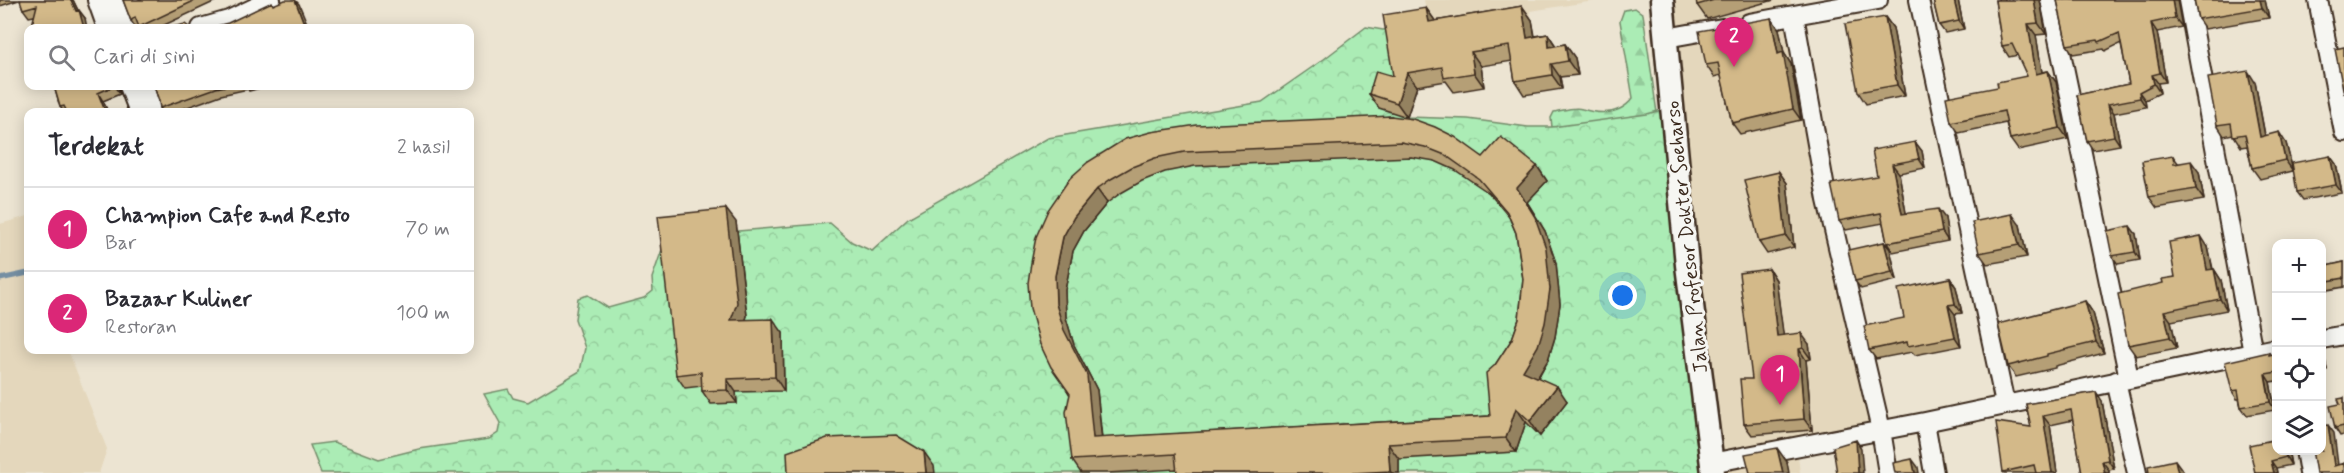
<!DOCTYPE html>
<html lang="id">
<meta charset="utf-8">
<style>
body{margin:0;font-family:Mynerve,sans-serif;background:#f2f2f3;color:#2b2b33}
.controls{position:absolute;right:18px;bottom:18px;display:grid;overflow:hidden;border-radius:12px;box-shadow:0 3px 15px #0003}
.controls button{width:54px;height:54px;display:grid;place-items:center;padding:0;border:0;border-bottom:2px solid #e1e1e2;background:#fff;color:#2b2b33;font:30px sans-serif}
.you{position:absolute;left:1623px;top:296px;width:21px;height:21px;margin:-15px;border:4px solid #fff;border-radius:50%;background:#1a73e8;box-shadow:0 0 0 9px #1a73e833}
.badge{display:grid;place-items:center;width:39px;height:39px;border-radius:50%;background:#db2777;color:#fff;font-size:20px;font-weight:700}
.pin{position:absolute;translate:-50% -50px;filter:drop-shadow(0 2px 3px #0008)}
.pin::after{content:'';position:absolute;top:32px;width:21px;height:18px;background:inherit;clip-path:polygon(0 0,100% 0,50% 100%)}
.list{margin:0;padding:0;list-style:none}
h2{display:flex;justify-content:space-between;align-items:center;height:78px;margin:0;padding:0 24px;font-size:26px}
h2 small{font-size:20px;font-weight:400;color:#7c7c81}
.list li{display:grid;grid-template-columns:39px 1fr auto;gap:18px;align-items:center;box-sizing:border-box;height:84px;padding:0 24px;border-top:2px solid #e1e1e2}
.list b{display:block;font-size:22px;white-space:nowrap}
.list p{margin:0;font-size:20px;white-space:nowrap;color:#7c7c81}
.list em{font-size:20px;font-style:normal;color:#7c7c81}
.icon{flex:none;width:33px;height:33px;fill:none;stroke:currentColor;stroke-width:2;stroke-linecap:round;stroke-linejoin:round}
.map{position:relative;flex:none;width:2344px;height:473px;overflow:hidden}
.search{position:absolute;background:#fff;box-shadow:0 3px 15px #0003;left:24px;top:24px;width:450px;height:66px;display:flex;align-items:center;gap:15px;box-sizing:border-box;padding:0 21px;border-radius:12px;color:#7c7c81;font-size:22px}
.panel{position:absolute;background:#fff;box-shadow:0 3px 15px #0003;left:24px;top:108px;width:450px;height:246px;border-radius:12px}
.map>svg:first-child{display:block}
.built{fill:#e4d7bc}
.forest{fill:url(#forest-firs);stroke:#738b6a;stroke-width:1.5}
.park{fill:url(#park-crowns);stroke:#738b6a;stroke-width:1.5}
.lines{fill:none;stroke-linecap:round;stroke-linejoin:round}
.stream{stroke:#758fa3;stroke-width:5}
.minor-casing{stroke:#3b2a1e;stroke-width:22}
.tertiary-casing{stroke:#3b2a1e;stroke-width:27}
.minor{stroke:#f6f6f2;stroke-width:18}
.tertiary{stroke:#f6f6f2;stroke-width:22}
.wall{fill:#b59f76;stroke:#3b2a1e;stroke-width:1.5;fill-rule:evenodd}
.shaded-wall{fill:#948260;stroke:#3b2a1e;stroke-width:1.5}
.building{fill:#d3b989;stroke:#3b2a1e;stroke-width:1.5;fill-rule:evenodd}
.labels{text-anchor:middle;stroke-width:6;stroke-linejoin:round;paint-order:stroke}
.street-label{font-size:20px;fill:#3b2a1e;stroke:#f6f6f2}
</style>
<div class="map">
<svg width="2344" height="473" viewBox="0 0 2344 473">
<defs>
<pattern id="forest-firs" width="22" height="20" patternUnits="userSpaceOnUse" patternTransform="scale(1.5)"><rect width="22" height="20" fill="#abecb5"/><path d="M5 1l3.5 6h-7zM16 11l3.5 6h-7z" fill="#94cb9b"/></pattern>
<pattern id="park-crowns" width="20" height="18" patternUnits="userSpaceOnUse" patternTransform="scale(1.5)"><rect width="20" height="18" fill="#abecb5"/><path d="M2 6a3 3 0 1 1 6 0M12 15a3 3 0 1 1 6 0" fill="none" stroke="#94cb9b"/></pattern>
</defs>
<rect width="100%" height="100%" fill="#ece4d2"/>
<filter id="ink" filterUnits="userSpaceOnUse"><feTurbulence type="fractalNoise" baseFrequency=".0167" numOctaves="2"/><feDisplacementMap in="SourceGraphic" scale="12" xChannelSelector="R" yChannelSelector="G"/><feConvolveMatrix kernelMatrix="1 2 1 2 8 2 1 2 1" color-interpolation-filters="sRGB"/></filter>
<g filter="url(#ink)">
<!-- built -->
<path class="built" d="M1424,0H1601L1530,11L1532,20L1438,35L1427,16Z
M1658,0H1790L1877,422L1796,439L1800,473H1709Z
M28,216V350H68L107,449L99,473H0V224Z"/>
<!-- forest -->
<path class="forest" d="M1635,8L1643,14L1657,113L1653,122L1552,127L1551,118L1554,112C1562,111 1574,106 1582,109C1601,115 1620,115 1633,98L1620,21L1624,10Z"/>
<!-- park -->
<path class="park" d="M1366,27L1383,30L1393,29L1407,117L1468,119L1528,127H1552L1647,114L1669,108L1709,473H321L310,445L334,442L379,459L419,449L489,439L498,433L500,423L484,394L508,389L513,398L528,402L580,371L585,348L575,319L578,298L588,295L608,308L644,298L653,291L652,278L664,244L699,239L738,231L830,223L852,242L872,251L908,218L1048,138L1262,102L1324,59Z"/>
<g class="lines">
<!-- stream -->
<path class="stream" d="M0,279L28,273"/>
<!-- minor casing -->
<g class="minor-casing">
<path id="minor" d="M97,0L107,28
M114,0L125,28
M1919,0L2005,404
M2050,0L2129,378
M2188,0L2253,353
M2318,0L2344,132
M1794,15L1827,200L1881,430L1888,473
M1749,23L1878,0
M201,28L229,20L271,0
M1666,38L1722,28
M129,86L139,112
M145,86L154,112
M2322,339L2344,335
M2116,381L2137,473
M1925,422L1934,473
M2305,450L2309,473
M1711,463L1925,422L2276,348"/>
</g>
<!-- tertiary casing -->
<g class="tertiary-casing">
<path id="tertiary" d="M1662,0L1687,265L1713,473"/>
</g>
<!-- minor -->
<use href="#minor" class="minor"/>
<!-- tertiary -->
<use href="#tertiary" class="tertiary"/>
</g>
<!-- wall -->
<path class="wall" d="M0,0H19L0,6Z
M20,0H73L78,10L85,18L34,16L29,17L23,9Z
M123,0H218L158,28H140L139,27L136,28L131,21Z
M1696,0H1774L1707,19L1697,5Z
M1933,0H1958L1964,29L1945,33L1939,25Z
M1995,0H2040L2046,34L2036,35L2042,72L2048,71L2056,82L2068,139L2018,150L2010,139L2006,123L1959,133L1951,122L1998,87L2027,76L2018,55L2009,57L2002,46Z
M2057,0H2177L2182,27L2157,32L2166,82L2158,83L2160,93L2145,100L2146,107L2114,113L2120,145L2093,150L2087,141L2077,95L2129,84L2121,43L2105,51L2104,49L2073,54L2067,45Z
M2194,0H2265L2269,18L2205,29L2198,19Z
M1522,6L1532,20L1535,36L1548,34L1556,46L1565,44L1575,58L1578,75L1560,77L1562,89L1524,95L1515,81L1512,61L1481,66L1484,87L1454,92L1446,81L1417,86L1407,117L1379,108L1369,94L1393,76L1426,8L1435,21Z
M1885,17L1893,28L1905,96L1866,104L1858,92Z
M1771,18L1779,29L1784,53L1791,64L1801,120L1740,134L1732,123L1721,75L1714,77L1706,65Z
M2255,82L2265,135L2286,143L2293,171L2260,179L2252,168L2247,146L2241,147L2233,134L2224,136L2217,125Z
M54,86H118L120,94L103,101L108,112H64L60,107Z
M154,86H267L249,91L248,89L221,95L174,112H163L160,108L159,101Z
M1391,116L1483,157L1537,166L1547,181L1527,202L1545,231L1556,263L1560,304L1555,337L1548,360L1538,378L1567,401L1540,436L1526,422L1516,452L1399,459V473H1177V469L1107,473H1081L1072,460L1070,395L1040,344L1088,162ZM1411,157L1435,161L1455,170L1489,193L1509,217L1516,233L1523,279L1519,319L1512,339L1495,365L1490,416L1102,438L1097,390L1074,345L1066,318L1065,290L1073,251L1084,231L1107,203L1121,193L1142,181L1165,172L1195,166Z
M1915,142L1922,151L1925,168L1899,173L1906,214L1945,218L1948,241L1893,252L1887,243L1883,223L1846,230L1839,221L1877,176Z
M2173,156L2178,163L2199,172L2204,200L2157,208L2149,197Z
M2330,156L2336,164L2342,193L2303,200L2297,192Z
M1779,172L1787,183L1794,247L1767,254L1759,242Z
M736,222L747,316L745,320L783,333L784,391L736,392L737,403L711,404L702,391V386L685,388L676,375Z
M2020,225L2027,257L1987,264L1979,253Z
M2136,234L2140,260L2118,264L2112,256Z
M1884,242L1890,249L1897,280L1861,289L1855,281Z
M2208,247L2213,269H2214L2221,280L2227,310L2171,321L2177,348L2136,356L2128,345L2163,283L2175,277Z
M2344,262V287L2322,291V267Z
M1769,269L1776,280L1783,335L1809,344L1811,359L1806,360L1812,430L1752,435L1744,424L1752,379Z
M1950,278L1956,287L1962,313L1955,314L1961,346L1915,355L1912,352L1876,359L1869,350L1904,318Z
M2085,301L2093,313L2104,353L2055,366V368L2016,377L2008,366Z
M2322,348L2323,350L2327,370L2322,371Z
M2269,352L2270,355L2277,353V381L2270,382L2275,410L2247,415L2241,407L2239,399H2237L2232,391Z
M2096,392L2102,401L2114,469L2109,470V473H2082L2073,420L2050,425L2057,473H2004L2003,472L2031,427L2026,404Z
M2344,398V435L2340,436L2335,428L2340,404Z
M2277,450H2288L2291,465L2276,468L2277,473H2255Z"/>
<!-- shaded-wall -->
<path class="shaded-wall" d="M71,0H73L81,17L79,10L85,18L87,28H84Z
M295,0L299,4L309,28H307L305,26Z
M1954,0H1958L1964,29L1959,21Z
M2034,0H2040L2046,34L2038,23Z
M2172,0H2177L2182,27L2175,18Z
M2260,0H2265L2269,18L2262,8Z
M1522,6L1532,20L1537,51L1527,38Z
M1426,8L1436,22H1429Z
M1885,17L1893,28L1905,96L1897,85Z
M1771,18L1779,29L1784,53L1791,64L1801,120L1793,109L1778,54Z
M2151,23L2157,32L2166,82L2160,73Z
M2028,24L2036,35L2044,85L2036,74Z
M1548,34L1557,48L1549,47Z
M1565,44L1575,58L1578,75L1568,61Z
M1471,52L1481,66L1484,87L1474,73Z
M1551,64L1560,77L1562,89L1552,75Z
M2048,71L2056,82L2068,139L2060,128Z
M2248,71L2255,82L2267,147L2260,137Z
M1407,73L1417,86L1407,117L1397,103Z
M2152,75L2158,83L2160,93L2154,84Z
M114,86H118L120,94Z
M2139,92L2145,100L2146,107L2140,98Z
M98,93L103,101L108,112H106L105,111Z
M2108,104L2114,113L2120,145L2114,136Z
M2279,132L2286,143L2293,171L2285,160Z
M1915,142L1922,151L1925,168L1919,159Z
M2330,156L2336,164L2342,193L2336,185Z
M2191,161L2199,172L2204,200L2196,189Z
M1892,164L1899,173L1908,224L1902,214Z
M1537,166L1547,181L1527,202L1545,231L1556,263L1560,304L1555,337L1548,360L1533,385L1523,371L1550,289L1517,188Z
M1779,172L1787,183L1794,247L1786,236Z
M1097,189L1107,203L1084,231L1073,251L1065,290L1066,318L1074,345L1097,390L1103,453L1093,438L1056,304L1055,276L1063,237L1074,217Z
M726,209L736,222L747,316L741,334L731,320Z
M1938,209L1945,218L1948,241L1942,232Z
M2012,214L2020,225L2027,257L2019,245Z
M2130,226L2136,234L2140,260L2135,252Z
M2201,236L2208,247L2215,281L2207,270Z
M1884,242L1890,249L1897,280L1892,272Z
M1769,269L1776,280L1785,347L1777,336Z
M2214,269L2221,280L2227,310L2220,299Z
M1950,278L1956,287L1962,313L1955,304Z
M2085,301L2093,313L2104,353L2096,342Z
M1948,305L1955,314L1961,346L1955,337Z
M2164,311L2171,321L2177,348L2170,337Z
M773,319L783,333L784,391L775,377Z
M1801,333L1809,344L1811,359L1803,348Z
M2322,348L2323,350L2327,370L2322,362Z
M1799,349L1806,360L1812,430L1804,419Z
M2265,374L2270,382L2275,410L2270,402Z
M727,379L736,392L737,403L727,390Z
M1557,386L1567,401L1540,436L1530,421Z
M2096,392L2102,401L2114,469L2108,460Z
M1516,408L1526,422L1516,452L1506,438Z
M2043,416L2050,425L2057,473H2052Z
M2328,425L2334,433L2339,473L2334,466Z
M1856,440L1861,448L1863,473H1858Z
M1388,444L1399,459V473H1392L1390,471Z
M1777,448L1787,462L1789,473H1783Z
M2285,450H2288L2291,465L2286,457Z
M924,452L934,466L935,473H926Z
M1912,459L1918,467L1919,473H1915Z
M2175,460L2183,471L2184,473H2178Z
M2102,461L2109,470V473H2105Z
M2271,461L2276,468L2277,473H2274Z"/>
<!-- building -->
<path class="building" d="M20,0H71L76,11L79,10L84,28H34L32,25L37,5L23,9Z
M123,0H196L139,27L135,17L131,21Z
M285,0H295L305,26L298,28H209L228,23L272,2L273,5Z
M1696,0H1714L1697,5Z
M1933,0H1954L1959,21L1939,25Z
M1995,0H2034L2038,23L2028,24L2036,74L2048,71L2060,128L2010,139L2004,111L1951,122L1946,97L1998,87L1997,82L2027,76L2012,44L2002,46Z
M2057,0H2172L2175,18L2151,23L2160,73L2152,75L2154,84L2139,92L2140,98L2108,104L2114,136L2087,141L2077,95L2129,84L2119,33L2099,42L2098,40L2067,45Z
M2194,0H2260L2262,8L2198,19Z
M1522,6L1527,38L1548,34L1549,47L1565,44L1568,61L1551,64L1552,75L1515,81L1509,46L1471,52L1474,73L1444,78L1442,67L1407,73L1397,103L1369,94L1376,71L1393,76L1383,15L1426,8L1429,22Z
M1885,17L1897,85L1858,92L1845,24Z
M1771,18L1778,54L1783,52L1793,109L1732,123L1718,63L1706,65L1699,31Z
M185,24L190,28H168Z
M2344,47V94L2335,49Z
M2248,71L2260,137L2279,132L2285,160L2252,168L2245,134L2233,136L2231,123L2217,125L2208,78Z
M54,86H114L98,93L105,111L101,112H67L64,106L60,107Z
M154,86H226L216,88L160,108L159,101Z
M1391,116L1413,119L1435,127L1455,137L1483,157L1501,137L1537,166L1517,188L1535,217L1546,248L1550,289L1545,323L1538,346L1523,371L1557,386L1530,421L1516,408L1506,438L1388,444L1390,471L1353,473H1177L1175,454L1072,460L1066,412L1070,394L1051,367L1040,344L1030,308L1028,283L1031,263L1036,237L1048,210L1070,178L1088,162L1125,139L1151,132L1197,125ZM1401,142L1425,147L1445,155L1479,179L1507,212L1516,233L1523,279L1519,319L1512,339L1495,365L1486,373L1490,416L1093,438L1087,375L1064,330L1056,304L1055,276L1063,237L1074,217L1097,189L1111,179L1132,167L1155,158L1184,152Z
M1915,142L1919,159L1892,164L1902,214L1938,209L1942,232L1887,243L1881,213L1839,221L1831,184L1877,176L1872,150Z
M2173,156L2174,164L2191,161L2196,189L2149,197L2142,161Z
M2330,156L2336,185L2297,192L2292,163Z
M1779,172L1786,236L1759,242L1744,180Z
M726,209L737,303L731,320L773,319L775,377L727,379V390L702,391L701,372L676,375L658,216Z
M2012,214L2019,245L1979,253L1972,222Z
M2130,226L2135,252L2112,256L2107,231Z
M2201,236L2207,270L2214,269L2220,299L2164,311L2170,337L2128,345L2118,294L2163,283L2162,279L2175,277L2169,242Z
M1884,242L1892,272L1855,281L1848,250Z
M2344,262V278L2322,282V267Z
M1769,269L1777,336L1801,333L1803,348L1799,349L1804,419L1744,424L1740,379H1752L1739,273Z
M1950,278L1955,304L1948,305L1955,337L1908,346L1907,342L1869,350L1864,326L1904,318L1898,289Z
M2085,301L2096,342L2047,354V356L2008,366L1998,324Z
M2269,352V355L2277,353V372L2265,374L2270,402L2241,407L2238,390L2232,391L2225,362Z
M2096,392L2108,460L2102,461L2105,473H2082L2071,410L2043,416L2052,473H2036L2034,465L2003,472L1996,422L2031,427L2026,404Z
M2344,398V426L2335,428L2330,406L2340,404L2338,399Z
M2328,425L2334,466L2344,463V473H2316L2312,450H2322V426Z
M896,435L924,452L926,473H788L787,452L827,438Z
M2277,439V450H2285L2286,457L2271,461L2274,473H2255L2249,445Z
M1856,440L1858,473H1837L1833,447Z
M1777,448L1783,473H1750L1745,454Z
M1912,459L1915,473H1895L1893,463Z
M2175,460L2178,473H2149L2148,466Z"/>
</g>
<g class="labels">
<!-- street labels -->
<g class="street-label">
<text transform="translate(1686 237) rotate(-96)" y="7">Jalan Profesor Dokter Soeharso</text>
</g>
</g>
</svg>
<div class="controls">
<button>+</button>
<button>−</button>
<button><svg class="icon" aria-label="locate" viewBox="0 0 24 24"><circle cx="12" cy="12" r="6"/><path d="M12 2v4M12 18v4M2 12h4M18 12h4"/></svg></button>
<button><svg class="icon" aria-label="layers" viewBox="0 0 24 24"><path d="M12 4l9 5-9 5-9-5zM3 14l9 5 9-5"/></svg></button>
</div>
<div class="you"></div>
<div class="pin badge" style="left:1780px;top:405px">1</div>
<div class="pin badge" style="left:1734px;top:67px">2</div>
<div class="search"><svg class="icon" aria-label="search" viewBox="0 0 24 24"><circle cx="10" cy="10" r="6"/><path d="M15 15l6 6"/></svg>Cari di sini</div>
<section class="panel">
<h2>Terdekat<small>2 hasil</small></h2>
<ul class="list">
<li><span class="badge">1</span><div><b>Champion Cafe and Resto</b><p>Bar</p></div><em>70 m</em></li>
<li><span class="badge">2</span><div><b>Bazaar Kuliner</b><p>Restoran</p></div><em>100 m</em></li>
</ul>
</section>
</div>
